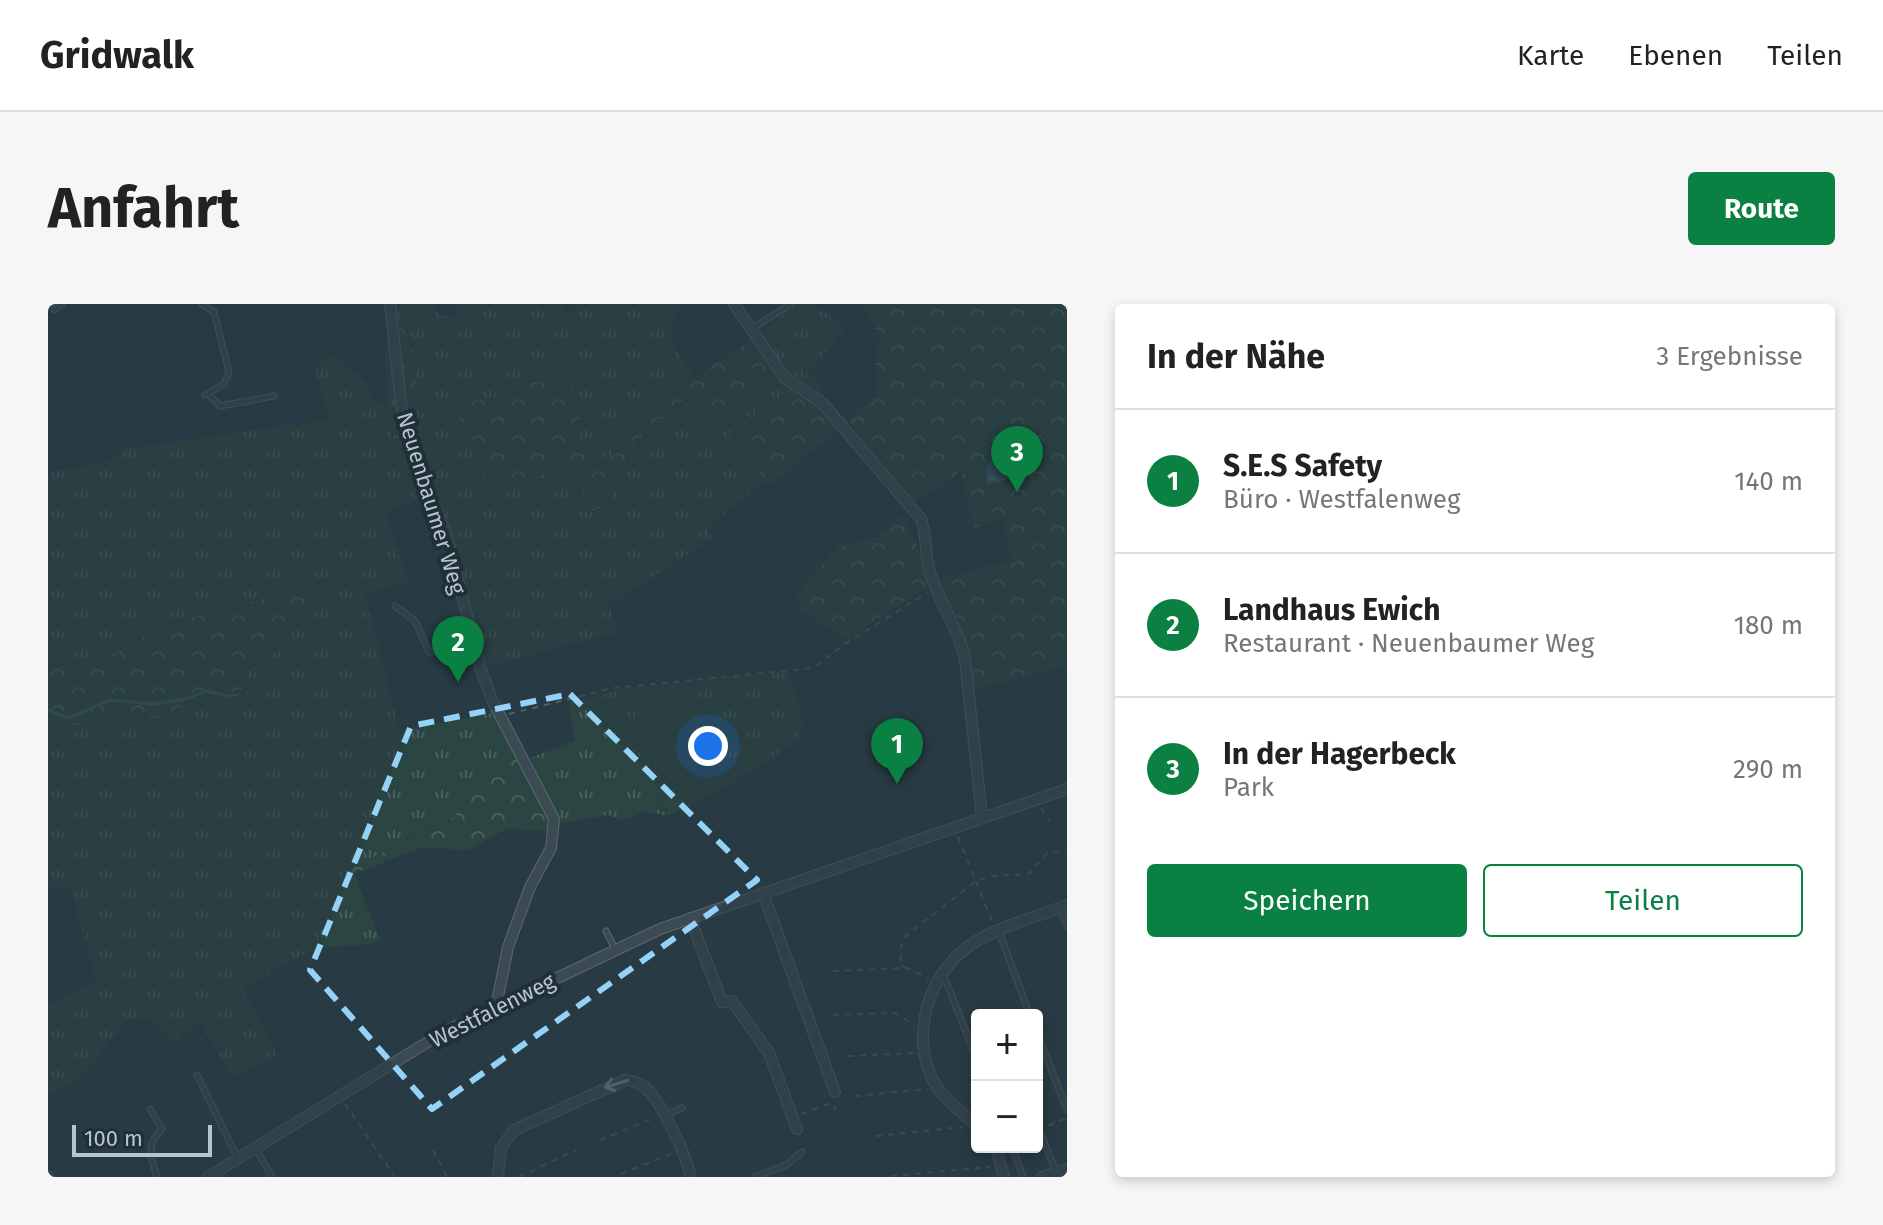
<!DOCTYPE html>
<html lang="de">
<meta charset="utf-8">
<style>
body{margin:0;font-family:"Fira Sans",sans-serif;background:#f6f6f6;color:#222}
.controls{position:absolute;right:24px;bottom:24px;display:grid;overflow:hidden;border-radius:8px;box-shadow:0 4px 12px #0003}
.controls button{width:72px;height:72px;display:grid;place-items:center;padding:0;border:0;border-bottom:2px solid #e0e0e0;background:#fff;color:#222;font:40px sans-serif}
.scale{position:absolute;left:24px;bottom:20px;width:140px;box-sizing:border-box;padding-left:8px;border:4px solid #b9c5cc;border-top:0;font-size:22px;line-height:28px;white-space:nowrap;color:#b9c5cc;-webkit-text-stroke:6px #203038;paint-order:stroke}
.you{position:absolute;left:660px;top:442px;width:28px;height:28px;margin:-20px;border:6px solid #fff;border-radius:50%;background:#1a73e8;box-shadow:0 0 0 12px #1a73e833}
.badge{display:grid;place-items:center;width:52px;height:52px;border-radius:50%;background:#0b8043;color:#fff;font-size:26px;font-weight:700}
.pin{position:absolute;translate:-50% -66px;filter:drop-shadow(0 2px 4px #0008)}
.pin::after{content:'';position:absolute;top:42px;width:28px;height:24px;background:inherit;clip-path:polygon(0 0,100% 0,50% 100%)}
.list{margin:0;padding:0;list-style:none}
h2{display:flex;justify-content:space-between;align-items:center;height:104px;margin:0;padding:0 32px;font-size:34px}
h2 small{font-size:26px;font-weight:400;color:#767676}
.list li{display:grid;grid-template-columns:52px 1fr auto;gap:24px;align-items:center;box-sizing:border-box;height:144px;padding:0 32px;border-top:2px solid #e0e0e0}
.list b{display:block;font-size:30px;white-space:nowrap}
.list p{margin:0;font-size:26px;white-space:nowrap;color:#767676}
.list em{font-size:26px;font-style:normal;color:#767676}
.actions{display:flex;gap:16px;padding:24px 32px}
.actions a{flex:1;padding:18px 0;border:2px solid #0b8043;border-radius:8px;text-align:center;font-size:28px;color:#0b8043}
.actions .main{background:#0b8043;color:#fff}
.map{position:relative;flex:none;width:1019px;height:873px;overflow:hidden;border-radius:8px}
header{display:flex;align-items:center;gap:48px;box-sizing:border-box;height:112px;padding:0 40px;background:#fff;border-bottom:2px solid #e0e0e0}
header strong{font-size:38px}
nav{display:flex;gap:44px;margin-inline-start:auto;font-size:28px}
.intro{display:flex;align-items:center;justify-content:space-between;box-sizing:border-box;height:192px;padding:0 48px}
h1{margin:0;font-size:56px}
.button{padding:20px 36px;border-radius:8px;background:#0b8043;color:#fff;font-size:28px;font-weight:700}
main{display:flex;gap:48px;padding:0 48px}
aside{flex:1;background:#fff;border-radius:8px;box-shadow:0 4px 12px #0003}
.map>svg:first-child{display:block}
.grass{fill:url(#grass-tufts)}
.forest{fill:url(#forest-crowns)}
.garden{fill:#2b4642}
.water{fill:url(#water-ripples)}
.lines{fill:none;stroke-linecap:round;stroke-linejoin:round}
.stream{stroke:#3c5a69;stroke-width:3}
.service-casing{stroke:#5a6870;stroke-width:7}
.minor-casing{stroke:#5a6870;stroke-width:12}
.path{stroke:#4c6360;stroke-width:2;stroke-dasharray:6 6;stroke-linecap:butt}
.service{stroke:#3c4b53;stroke-width:5}
.minor{stroke:#3c4b53;stroke-width:10}
.oneway{stroke:#818e96}
.marked{fill:none;stroke:#94d2f7;stroke-width:6;stroke-dasharray:16 10;stroke-linejoin:round}
.labels{text-anchor:middle;stroke-width:8;stroke-linejoin:round;paint-order:stroke}
.street-label{font-size:22px;fill:#b9c5cc;stroke:#203038}
</style>
<header>
<strong>Gridwalk</strong>
<nav><a>Karte</a><a>Ebenen</a><a>Teilen</a></nav>
</header>
<div class="intro"><h1>Anfahrt</h1><a class="button">Route</a></div>
<main>
<div class="map">
<svg width="1019" height="873" viewBox="0 0 1019 873">
<defs>
<pattern id="grass-tufts" width="24" height="20" patternUnits="userSpaceOnUse" patternTransform="scale(2)"><rect width="24" height="20" fill="#2b4642"/><path d="M3 7l-1-3M5 7V3M7 7l1-3M15 17l-1-3M17 17v-4M19 17l1-3" fill="none" stroke="#485f5c"/></pattern>
<pattern id="forest-crowns" width="20" height="18" patternUnits="userSpaceOnUse" patternTransform="scale(2)"><rect width="20" height="18" fill="#2b4642"/><path d="M2 6a3 3 0 1 1 6 0M12 15a3 3 0 1 1 6 0" fill="none" stroke="#485f5c"/></pattern>
<pattern id="water-ripples" width="26" height="14" patternUnits="userSpaceOnUse" patternTransform="scale(2)"><rect width="26" height="14" fill="#3c5a69"/><path d="M2 4q2-2 4 0t4 0M15 11q2-2 4 0t4 0" fill="none" stroke="#56707d"/></pattern>
</defs>
<rect width="100%" height="100%" fill="#283a43"/>
<!-- grass -->
<path class="grass" d="M354,0H384L392,11L406,14L411,0H495L497,8L496,0H513L516,11L533,0H633C612,28 630,48 646,74C601,105 581,114 555,166L539,144L531,143L532,119L521,63L501,69L492,77H470L447,93L418,96L408,107L432,147L436,177L447,186L502,168L528,166L539,210L558,203L584,149L606,119L639,95L657,118L723,65L728,58L710,31L748,0H768L797,26L759,70L775,84L771,95L718,175L660,224L664,235L561,301L568,329L437,362L403,227L389,191L337,207L360,278L317,290L352,427L445,409L471,454L455,457L402,517L373,527L304,565L332,636C309,646 286,638 263,648C239,657 216,673 194,685L230,750L184,774L151,715L125,740L102,715L80,716L31,775L0,791V701L48,676L21,581L0,587V420L17,425L57,415L116,410L199,386L201,363C256,345 246,291 280,275L109,322L65,349L0,363V169L67,156L74,145L282,115L265,60L288,51L319,78L325,98H339L338,113L346,138L357,137L371,155H379L378,133L366,105L369,55L359,25L349,23L348,5Z
M741,368L756,422L747,440L674,485L639,376Z
M579,384L619,512L598,507L575,516L560,511L512,519L482,454L527,437L521,399Z"/>
<!-- forest -->
<path class="forest" d="M813,0H1019V362L925,386L916,336L888,276L963,256L956,215L926,224L913,165L902,177L866,198L800,118L721,182L680,131L752,78L775,90L800,117L830,91L827,55L831,32Z
M349,24L358,25L368,56L369,90L366,106L378,133L379,155L370,154L357,136L346,138L339,113L337,38L349,35Z
M704,35L723,65L657,117L639,94L605,119L583,149L558,202L539,209L529,165L503,167L447,185L436,177L432,147L408,107L418,96L447,94L471,78H491L501,69L521,63L532,119L531,143L539,145L555,165L571,135L595,108Z
M855,209L885,279L798,335L751,306L750,289L790,242L831,232Z
M268,280C251,315 239,348 200,362L198,384L116,410L57,414L17,424L0,419V363L65,350L109,323Z
M471,455L499,502L503,528L460,524L420,546L374,543L306,570L304,565L373,528L402,517L455,457Z"/>
<!-- garden -->
<path class="garden" d="M639,377L674,485L620,512L580,384Z"/>
<!-- water -->
<path class="water" d="M945,153L969,166L965,173L939,181L938,164Z"/>
<g class="lines">
<!-- stream -->
<path class="stream" d="M0,406L20,414L62,396L106,400L142,394L157,387L181,392L191,390"/>
<!-- service casing -->
<g class="service-casing">
<path id="service" d="M154,0L166,8L181,68L176,80L157,91
M6,6L14,0
M703,25L743,0
M160,90L172,102L226,92
M347,302L367,317L381,348L426,343
M1012,605L1019,622
M558,627L567,645
M951,628L982,711
M896,672L929,756
M989,728L1019,806
M149,771L190,855
M102,805L114,825C97,842 103,852 109,873
M616,812L634,804
M994,832L1008,868
M964,843L975,873
M208,845L224,873
M707,873L738,861L754,848"/>
</g>
<!-- minor casing -->
<g class="minor-casing">
<path id="minor" d="M342,0L353,101L362,141L399,232L432,363L444,396L506,515L503,544L482,583L460,643L448,703
M686,0L737,74L775,100L873,215C880,233 876,253 883,271C892,300 910,324 917,354L934,514
M715,589L787,788
M642,614L674,698L684,697L721,749L749,825
M929,822C915,809 896,796 886,778C860,731 882,665 927,638C955,621 989,613 1019,601
M948,843L956,873
M0,872V873
M160,873L396,728L612,625L1019,485
M450,873L453,844L466,826L577,776C586,777 594,779 600,786C613,799 641,855 642,873
M994,873L1019,865"/>
</g>
<!-- path -->
<path class="path" d="M461,410L565,384L765,364L798,339L879,289
M993,504L1002,517
M910,533L945,620
M859,664L852,661L854,635L928,577L942,572L981,570L1000,548L1019,547
M785,667L859,664L881,675
M785,711L847,709L867,721
M800,752L867,749
M807,792L880,785
M297,800L347,873
M753,810L783,799L788,805
M989,826L1019,814
M828,832L915,823
M552,836L606,814
M385,846L399,873
M573,870L625,849
M843,872L942,863
M471,873L528,846"/>
<!-- service -->
<use href="#service" class="service"/>
<!-- minor -->
<use href="#minor" class="minor"/>
</g>
<!-- one-way arrows -->
<defs><path id="oneway-shaft" d="M-6 0H5M1.5-3L5.5 0L1.5 3" fill="none" stroke-width="1.6" stroke-linecap="round" stroke-linejoin="round" transform="scale(2)"/></defs>
<use class="oneway" href="#oneway-shaft" transform="translate(568 780) rotate(163)"/>
<!-- marked area -->
<path d="M0 0H1019V873H0ZM522,390L709,576L384,805L262,666L363,422Z" fill="#283a43" fill-opacity=".55" fill-rule="evenodd"/>
<path class="marked" d="M522,390L709,576L384,805L262,666L363,422Z"/>
<g class="labels">
<!-- street labels -->
<g class="street-label">
<text transform="translate(384 199) rotate(73)" y="8">Neuenbaumer Weg</text>
<text transform="translate(444 706) rotate(-27)" y="8">Westfalenweg</text>
</g>
</g>
</svg>
<div class="controls">
<button>+</button>
<button>−</button>
</div>
<div class="scale">100 m</div>
<div class="you"></div>
<div class="pin badge" style="left:849px;top:480px">1</div>
<div class="pin badge" style="left:410px;top:378px">2</div>
<div class="pin badge" style="left:969px;top:188px">3</div>
</div>
<aside>
<h2>In der Nähe<small>3 Ergebnisse</small></h2>
<ul class="list">
<li><span class="badge">1</span><div><b>S.E.S Safety</b><p>Büro · Westfalenweg</p></div><em>140 m</em></li>
<li><span class="badge">2</span><div><b>Landhaus Ewich</b><p>Restaurant · Neuenbaumer Weg</p></div><em>180 m</em></li>
<li><span class="badge">3</span><div><b>In der Hagerbeck</b><p>Park</p></div><em>290 m</em></li>
</ul>
<div class="actions"><a class="main">Speichern</a><a>Teilen</a></div>
</aside>
</main>
